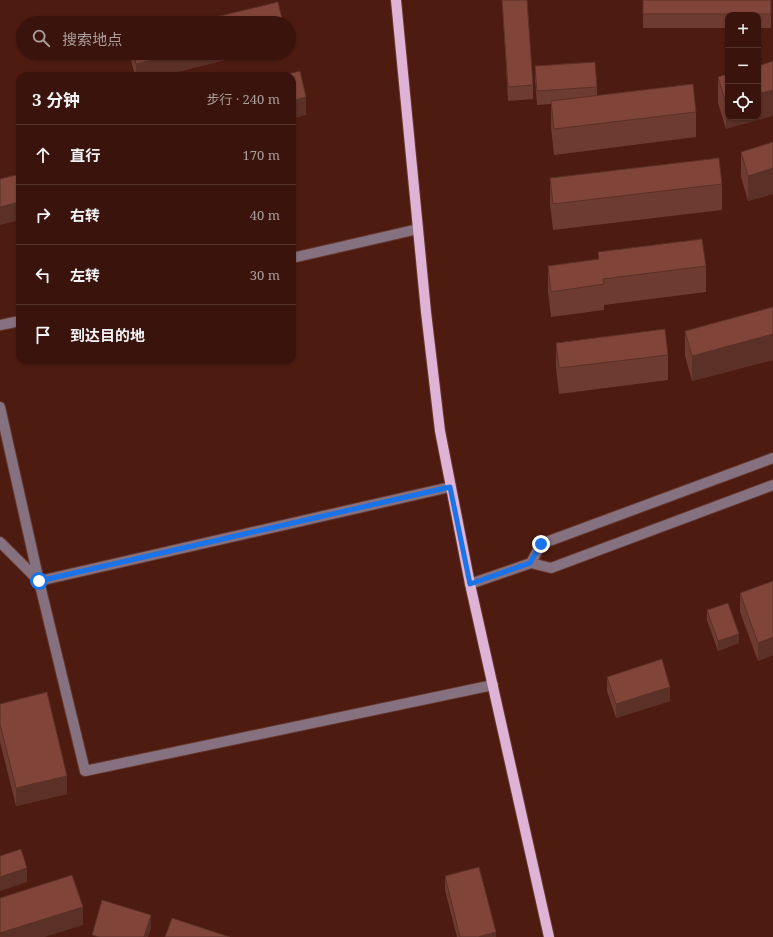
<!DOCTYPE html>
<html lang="zh">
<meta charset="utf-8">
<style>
body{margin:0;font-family:"Noto Serif","Noto Sans SC",serif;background:#45211a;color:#f1f3f6}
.controls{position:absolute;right:12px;top:12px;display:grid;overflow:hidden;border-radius:8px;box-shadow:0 1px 3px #0004}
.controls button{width:36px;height:36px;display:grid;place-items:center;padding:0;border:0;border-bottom:1px solid #54332d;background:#3a140c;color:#f1f3f6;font:20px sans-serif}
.stop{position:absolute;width:12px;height:12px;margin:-9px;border:3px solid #1a73e8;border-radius:50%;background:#fff}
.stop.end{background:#1a73e8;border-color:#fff;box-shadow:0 1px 4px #0008}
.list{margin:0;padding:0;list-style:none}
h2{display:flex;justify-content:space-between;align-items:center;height:52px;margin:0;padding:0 16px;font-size:17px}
h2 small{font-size:13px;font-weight:400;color:#ab9e9d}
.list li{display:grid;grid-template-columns:26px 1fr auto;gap:12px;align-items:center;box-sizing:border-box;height:60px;padding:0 16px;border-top:1px solid #54332d}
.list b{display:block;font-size:15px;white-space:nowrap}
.list em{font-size:13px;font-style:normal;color:#ab9e9d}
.icon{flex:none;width:22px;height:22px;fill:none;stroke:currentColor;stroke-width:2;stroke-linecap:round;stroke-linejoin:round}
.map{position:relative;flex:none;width:773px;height:937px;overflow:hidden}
.search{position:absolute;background:#3a140c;box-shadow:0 1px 3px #0004;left:16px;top:16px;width:280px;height:44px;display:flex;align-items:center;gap:10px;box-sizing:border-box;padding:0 14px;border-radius:22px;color:#ab9e9d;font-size:15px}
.panel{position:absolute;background:#3a140c;box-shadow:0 1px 3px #0004;left:16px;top:72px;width:280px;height:292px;border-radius:12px}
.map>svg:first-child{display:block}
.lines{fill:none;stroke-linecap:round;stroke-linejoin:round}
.minor-casing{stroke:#66372c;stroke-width:12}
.major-casing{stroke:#66372c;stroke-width:12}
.minor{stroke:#867181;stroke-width:10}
.major{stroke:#dfb3d6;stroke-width:10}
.wall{fill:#6e3b30}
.shaded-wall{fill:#5a3027}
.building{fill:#804538;stroke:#5a3027}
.route{stroke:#1a73e8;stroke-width:5}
</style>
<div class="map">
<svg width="773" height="937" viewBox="0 0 773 937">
<rect width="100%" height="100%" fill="#4e1b10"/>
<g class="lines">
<!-- minor casing -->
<g class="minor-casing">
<path id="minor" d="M292,258L418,229
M0,325L20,321
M0,407L39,581L85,771L493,685
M773,458L541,544L531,563L551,568L773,485
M0,542L39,581L450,487
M470,584L531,563"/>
</g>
<!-- major casing -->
<g class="major-casing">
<path id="major" d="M396,0L426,312L440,431L470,584L549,937"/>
</g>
<!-- minor -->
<use href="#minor" class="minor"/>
<!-- major -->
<use href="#major" class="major"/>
</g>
<!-- wall -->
<path class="wall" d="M502,0H527L533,85V99L508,101Z
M643,0H771V28H758V15H728V28H643Z
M130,53H253L161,76H135L130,56Z
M535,66L597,87V95L696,112V137L554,155L551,127V104L537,105L535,80Z
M728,74L726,129L718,103V77Z
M773,142V194L748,201L741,177V152Z
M550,178L722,184V210L553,230L550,204Z
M598,252L706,266V292L604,305V310L551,317L548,292V266L598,260Z
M773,307V360L692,381L685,356V331Z
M556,343L668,355V380L559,394L556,368Z
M773,581V655L758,661L740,612V593Z
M707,610L739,643L718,651L707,620Z
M607,677L670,701L616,718L607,691Z
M0,704L67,794L16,806L0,742Z
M445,876L496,937H457L445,890Z"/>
<!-- shaded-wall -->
<path class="shaded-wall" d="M180,53H253L161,76H136V64Z
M773,90V116L726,129V104L728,103V117H758V94Z
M306,97V115L292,119V101Z
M773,168V194L748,201V176Z
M20,202V220L0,225V207Z
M773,334V360L692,381V356Z
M739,634V643L718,651V641Z
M773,637V655L758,661V643Z
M670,687V701L616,718V704Z
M67,776V794L16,806V788Z
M27,868V882L0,891V877Z
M83,907V925L45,937H0V933Z
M151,915V929L148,937H144Z
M496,932V937H478Z"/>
<!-- building -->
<path class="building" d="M502,0H527L533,85L508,87Z
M643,0H771V14H643Z
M278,2L283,23H191Z
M134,53H180L136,64Z
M773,61V90L758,94V66Z
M595,62L597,87L537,91L535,66Z
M300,71L306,97L292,101V76H280Z
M728,74V103L726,104L718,77Z
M693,84L696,112L554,129L551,101Z
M773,142V168L748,176L741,152Z
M719,158L722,184L553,204L550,178Z
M20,174V202L0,207V179Z
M702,239L706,266L603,279L604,284L551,292L548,266L599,259L598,252Z
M773,307V334L692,356L685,331Z
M665,329L668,355L559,368L556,343Z
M773,581V637L758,643L740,593Z
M728,603L739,634L718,641L707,610Z
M662,659L670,687L616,704L607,677Z
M47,692L67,776L16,788L0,724V704Z
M21,849L27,868L0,877V856Z
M479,867L496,932L478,937H460L445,876Z
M72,875L83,907L0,933V898Z
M102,900L151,915L144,937H99L92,935Z
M172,918L230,937H165Z"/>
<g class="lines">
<!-- route -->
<path class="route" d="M39,581L450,487L470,584L530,563L541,544"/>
</g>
</svg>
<div class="controls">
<button>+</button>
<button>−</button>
<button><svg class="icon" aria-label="locate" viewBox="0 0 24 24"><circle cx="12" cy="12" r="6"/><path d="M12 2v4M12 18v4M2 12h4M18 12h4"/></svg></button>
</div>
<div class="stop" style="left:39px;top:581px"></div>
<div class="stop end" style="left:541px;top:544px"></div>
<div class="search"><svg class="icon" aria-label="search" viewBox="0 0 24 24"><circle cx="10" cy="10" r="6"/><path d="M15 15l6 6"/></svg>搜索地点</div>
<section class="panel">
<h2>3 分钟<small>步行 · 240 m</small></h2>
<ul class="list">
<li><svg class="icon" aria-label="ahead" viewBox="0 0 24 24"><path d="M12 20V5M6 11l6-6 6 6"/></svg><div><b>直行</b></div><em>170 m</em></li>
<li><svg class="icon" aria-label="right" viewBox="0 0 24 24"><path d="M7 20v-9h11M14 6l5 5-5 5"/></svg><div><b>右转</b></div><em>40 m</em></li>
<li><svg class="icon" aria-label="left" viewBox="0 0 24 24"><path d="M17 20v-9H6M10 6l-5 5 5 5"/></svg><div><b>左转</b></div><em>30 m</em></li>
<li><svg class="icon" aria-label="arrive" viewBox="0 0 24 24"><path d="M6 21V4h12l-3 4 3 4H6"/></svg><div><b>到达目的地</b></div></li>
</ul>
</section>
</div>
